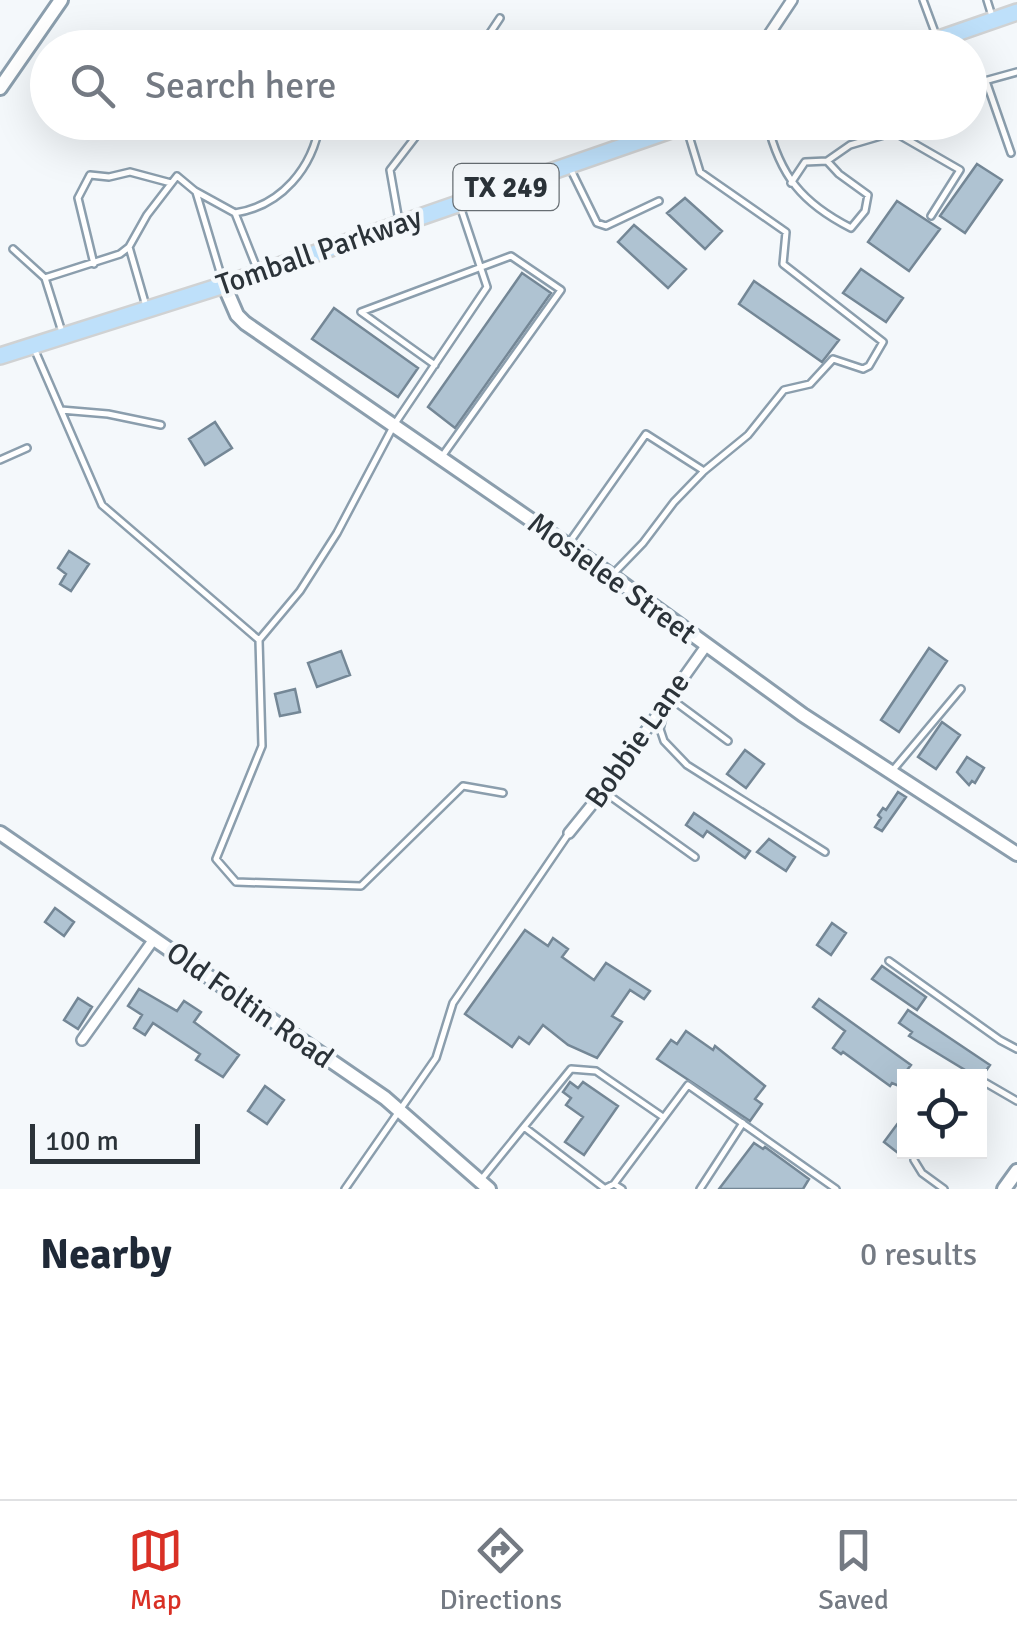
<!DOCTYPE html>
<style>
body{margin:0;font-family:Signika,sans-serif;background:#f2f2f3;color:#1f2937}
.controls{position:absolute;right:30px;bottom:30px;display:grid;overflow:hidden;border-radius:0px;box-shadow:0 10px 40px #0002}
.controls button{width:90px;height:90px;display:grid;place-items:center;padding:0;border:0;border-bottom:2px solid #e0e1e3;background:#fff;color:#1f2937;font:50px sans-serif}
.scale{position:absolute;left:30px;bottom:25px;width:170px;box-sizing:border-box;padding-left:10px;border:5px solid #2b3339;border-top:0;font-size:28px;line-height:35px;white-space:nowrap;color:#2b3339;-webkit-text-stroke:8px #f4f8fb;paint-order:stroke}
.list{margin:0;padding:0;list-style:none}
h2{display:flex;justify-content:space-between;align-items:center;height:130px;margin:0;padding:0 40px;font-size:42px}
h2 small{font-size:32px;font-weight:400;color:#747a83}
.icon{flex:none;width:55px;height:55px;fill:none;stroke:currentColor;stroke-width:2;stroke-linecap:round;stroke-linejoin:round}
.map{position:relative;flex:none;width:1017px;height:1189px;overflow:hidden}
.search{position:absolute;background:#fff;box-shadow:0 10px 40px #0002;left:30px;right:30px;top:30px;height:110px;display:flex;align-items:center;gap:25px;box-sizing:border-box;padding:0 35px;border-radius:55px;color:#747a83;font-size:38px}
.sheet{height:310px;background:#fff}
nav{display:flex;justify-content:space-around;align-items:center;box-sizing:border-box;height:140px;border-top:2px solid #e0e1e3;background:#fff;font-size:28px;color:#747a83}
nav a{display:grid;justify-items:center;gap:5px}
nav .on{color:#d93025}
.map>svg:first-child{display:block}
.building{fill:#afc3d2;stroke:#748796;stroke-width:2.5}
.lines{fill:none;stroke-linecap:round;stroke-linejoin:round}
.lane-casing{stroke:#8b9ead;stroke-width:10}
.street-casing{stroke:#8b9ead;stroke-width:14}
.secondary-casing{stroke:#8b9ead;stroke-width:18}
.primary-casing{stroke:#d0d2d3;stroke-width:20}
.lane{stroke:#fff;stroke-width:5}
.street{stroke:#fff;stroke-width:9}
.secondary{stroke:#fff;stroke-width:12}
.primary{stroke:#bee0fa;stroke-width:15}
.labels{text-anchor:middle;stroke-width:9;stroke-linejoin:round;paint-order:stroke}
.shield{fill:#f4f8fb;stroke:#676e73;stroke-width:2.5}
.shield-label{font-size:28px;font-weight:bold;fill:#2b3339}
.street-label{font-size:30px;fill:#2b3339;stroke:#f4f8fb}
</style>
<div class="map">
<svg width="1017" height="1189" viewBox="0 0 1017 1189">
<rect width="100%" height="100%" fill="#f4f8fb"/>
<!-- building -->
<path class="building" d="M977,164L1002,180L965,233L940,216Z
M685,198L722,231L705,249L667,213Z
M897,201L940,229L909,271L868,242Z
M634,225L686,269L668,288L618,242Z
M861,269L903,298L886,322L843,293Z
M522,273L551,293L455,428L428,407Z
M754,281L839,340L822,362L739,304Z
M334,308L418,368L398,397L312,339Z
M215,422L232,448L205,465L189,439Z
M69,551L89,564L71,591L60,584L66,574L58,568Z
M929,648L947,661L899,732L881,720Z
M341,651L350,675L317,687L308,663Z
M295,689L300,712L280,716L275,694Z
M942,722L960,735L936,769L918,757Z
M745,750L764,764L746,788L727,774Z
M967,757L984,768L975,783L972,781L969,785L957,772Z
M898,792L906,797L882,831L875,827L881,818L878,815L883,808L886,810Z
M694,813L750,851L745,858L707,831L703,837L686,825Z
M769,839L795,857L786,871L757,852Z
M55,908L74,922L64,936L45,922Z
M832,923L846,933L831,955L817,945Z
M525,930L548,946L553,938L568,949L562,957L594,980L606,963L650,991L644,999L630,990L612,1016L622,1022L597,1058L568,1045L543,1025L529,1044L519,1037L512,1047L465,1014Z
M882,966L926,997L917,1010L872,979Z
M139,989L177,1011L184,1001L201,1012L194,1022L239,1055L223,1077L196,1060L200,1054L153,1023L145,1035L134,1028L142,1015L128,1006Z
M78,998L92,1007L78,1029L64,1020Z
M819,999L911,1065L904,1074V1088L892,1083L890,1086L843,1052L841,1054L833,1048L845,1031L813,1007Z
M908,1010L990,1065L980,1079L909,1036L912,1032L899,1023Z
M686,1031L713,1050L715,1046L765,1086L755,1099L762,1104L750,1121L657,1059L671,1040L677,1044Z
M570,1082L578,1088L583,1082L618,1106L584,1155L565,1142L583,1117L566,1105L571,1098L563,1092Z
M265,1086L284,1100L267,1124L248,1111Z
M904,1115V1144L898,1153L884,1142Z
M754,1143L763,1149L765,1147L809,1179L803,1189H719Z"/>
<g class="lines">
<!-- lane casing -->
<g class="lane-casing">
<path id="lane" d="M923,0L936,35
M987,0L992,16
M480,48L500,18
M986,81L1011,153
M970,85L1017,72
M767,122C780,176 802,203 851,228L865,211L868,195L839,174L827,161L850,145L894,132L960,170L931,216
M570,168L597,223L606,226L659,201
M791,183L805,162L827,161
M196,192L223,282
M235,213C281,206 313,168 320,122
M399,221L390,170L427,122
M129,247L146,306
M13,249L45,278
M94,264L78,198L90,175L109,177L130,172L171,183
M62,332L45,278L120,254L129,247L147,215L177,176L195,191L235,213L258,271
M33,346L102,505L259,640L262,746L216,859L236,882L361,886L463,786L503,793
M435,365L361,312L511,256L561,290L443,455
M61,410L108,414L161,425
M0,460L27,448
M569,543L646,434L704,471
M614,573L643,543L674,502L704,471L748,435L784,390L810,384L833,359L863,369L869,366L883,342L783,264L786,232L700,172L686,126
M259,640L300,591L337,533L394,425L487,287L460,206
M670,698L728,741
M665,709L660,729L664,741L687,765L825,852
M893,770L961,689
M603,791L695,857
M889,961L1000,1040L1017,1049
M986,1083L1017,1101
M524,1127L604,1188
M914,1160L922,1173L944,1189
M480,1181L571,1069L596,1071L663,1117
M614,1184L688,1085L836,1189
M345,1189L436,1058L453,1003L569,833
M604,1189L614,1184L622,1189
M700,1189L743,1123"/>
</g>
<!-- street casing -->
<g class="street-casing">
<path id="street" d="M760,48L792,0
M569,833L603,791L706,646
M82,1040L154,939"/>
</g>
<!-- secondary casing -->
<g class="secondary-casing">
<path id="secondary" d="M0,88L61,0
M224,285L237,315L245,323L612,576L803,715L1017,854
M0,833L385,1098L489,1189
M1004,1189L1017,1171"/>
</g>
<!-- primary casing -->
<g class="primary-casing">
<path id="primary" d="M913,48L1017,12
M0,356L224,285L694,122"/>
</g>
<!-- lane -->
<use href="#lane" class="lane"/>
<!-- street -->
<use href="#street" class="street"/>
<!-- secondary -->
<use href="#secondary" class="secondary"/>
<!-- primary -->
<use href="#primary" class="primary"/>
</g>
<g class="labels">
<!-- shield labels -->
<rect class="shield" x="453.5" y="164" width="105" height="46" rx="8"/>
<g class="shield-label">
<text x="506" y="197">TX 249</text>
</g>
<!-- street labels -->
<g class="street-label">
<text transform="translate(319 251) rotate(-19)" y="10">Tomball Parkway</text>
<text transform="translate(612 578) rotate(36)" y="10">Mosielee Street</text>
<text transform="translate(637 740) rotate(-55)" y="10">Bobbie Lane</text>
<text transform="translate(250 1005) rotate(35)" y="10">Old Foltin Road</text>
</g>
</g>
</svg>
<div class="controls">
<button><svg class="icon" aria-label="locate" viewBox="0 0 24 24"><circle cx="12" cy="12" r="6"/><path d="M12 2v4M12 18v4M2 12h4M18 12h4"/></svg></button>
</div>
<div class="scale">100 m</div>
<div class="search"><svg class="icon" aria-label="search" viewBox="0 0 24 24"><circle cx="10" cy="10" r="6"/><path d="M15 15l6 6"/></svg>Search here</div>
</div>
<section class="sheet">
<h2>Nearby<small>0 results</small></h2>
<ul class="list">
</ul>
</section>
<nav>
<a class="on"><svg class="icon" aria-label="map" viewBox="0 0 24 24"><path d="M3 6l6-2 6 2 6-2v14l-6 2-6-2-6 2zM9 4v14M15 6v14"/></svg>Map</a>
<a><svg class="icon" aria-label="directions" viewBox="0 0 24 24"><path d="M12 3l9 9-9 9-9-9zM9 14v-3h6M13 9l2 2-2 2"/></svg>Directions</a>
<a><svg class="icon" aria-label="saved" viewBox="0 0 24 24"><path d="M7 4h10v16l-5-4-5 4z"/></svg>Saved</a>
</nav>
